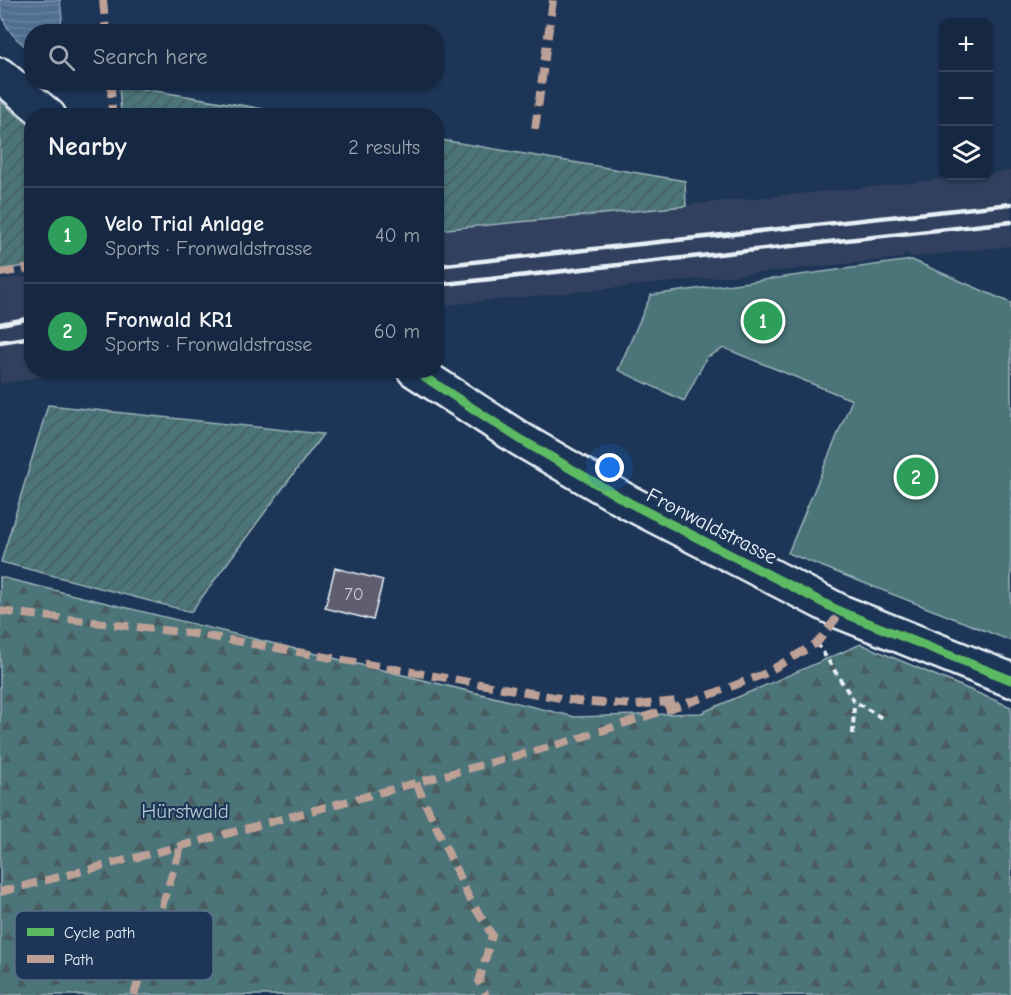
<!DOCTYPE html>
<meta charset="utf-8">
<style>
body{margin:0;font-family:"Comic Neue",sans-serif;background:#1f3048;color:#f1f3f6}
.controls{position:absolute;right:18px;top:18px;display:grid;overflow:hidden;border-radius:12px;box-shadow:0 2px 4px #0004}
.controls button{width:54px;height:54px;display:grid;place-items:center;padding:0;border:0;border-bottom:2px solid #35445a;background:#162841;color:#f1f3f6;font:30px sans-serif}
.you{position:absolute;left:610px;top:468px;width:21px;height:21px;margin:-15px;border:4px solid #fff;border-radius:50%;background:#1a73e8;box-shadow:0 0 0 9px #1a73e833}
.badge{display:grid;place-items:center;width:39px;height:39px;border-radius:50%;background:#1a73e8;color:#fff;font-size:20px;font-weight:700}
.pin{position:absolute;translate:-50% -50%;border:3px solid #fff;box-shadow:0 2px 6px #0006}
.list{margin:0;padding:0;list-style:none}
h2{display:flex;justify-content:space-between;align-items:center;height:78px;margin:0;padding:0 24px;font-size:26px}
h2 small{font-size:20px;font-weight:400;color:#9ea6b1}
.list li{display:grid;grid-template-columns:39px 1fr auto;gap:18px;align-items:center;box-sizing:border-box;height:96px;padding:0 24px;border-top:2px solid #35445a}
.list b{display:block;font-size:22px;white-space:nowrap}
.list p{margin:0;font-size:20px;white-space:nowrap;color:#9ea6b1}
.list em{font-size:20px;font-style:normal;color:#9ea6b1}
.icon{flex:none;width:33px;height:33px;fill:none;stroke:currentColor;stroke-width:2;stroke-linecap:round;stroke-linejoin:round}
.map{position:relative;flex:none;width:1011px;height:995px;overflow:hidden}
.search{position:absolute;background:#162841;box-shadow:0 2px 4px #0004;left:24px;top:24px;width:420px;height:66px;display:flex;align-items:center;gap:15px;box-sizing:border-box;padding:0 21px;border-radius:24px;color:#9ea6b1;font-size:22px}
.panel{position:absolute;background:#162841;box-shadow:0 2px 4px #0004;left:24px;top:108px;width:420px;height:270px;border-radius:24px}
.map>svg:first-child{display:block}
.built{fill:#31415e}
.forest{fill:url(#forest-firs);stroke:#9ab2b8;stroke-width:1.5}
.park{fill:#4b7479;stroke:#9ab2b8;stroke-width:1.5}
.garden{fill:url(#garden-furrows);stroke:#9ab2b8;stroke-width:1.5}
.water{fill:url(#water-rules);stroke:#8ca2b9;stroke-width:1.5}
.building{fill:#615d70;stroke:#e8f1f8;stroke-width:1.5}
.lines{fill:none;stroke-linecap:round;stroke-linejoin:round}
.street-casing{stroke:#e8f1f8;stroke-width:38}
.path{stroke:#e8f1f8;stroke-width:4;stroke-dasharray:6 4.5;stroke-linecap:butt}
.street{stroke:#1d3557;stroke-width:33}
.rail{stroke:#e8f1f8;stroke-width:4.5}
.quiet{stroke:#bda197;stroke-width:8;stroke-dasharray:15 8;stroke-linecap:butt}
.cycleway-casing{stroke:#1d3557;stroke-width:13}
.cycleway{stroke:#5cba63;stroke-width:9}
.labels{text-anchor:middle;stroke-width:4.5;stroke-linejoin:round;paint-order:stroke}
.number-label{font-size:18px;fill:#c6ccd6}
.street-label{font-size:21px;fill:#e8f1f8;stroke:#1d3557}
.park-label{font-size:21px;fill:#b1c5cc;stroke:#1d3557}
.key{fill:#1d3557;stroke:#5a6d87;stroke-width:1.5}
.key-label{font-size:16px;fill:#e8f1f8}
</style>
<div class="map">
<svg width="1011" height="995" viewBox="0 0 1011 995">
<defs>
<pattern id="forest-firs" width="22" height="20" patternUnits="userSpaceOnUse" patternTransform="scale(1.5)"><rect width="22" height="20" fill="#4b7479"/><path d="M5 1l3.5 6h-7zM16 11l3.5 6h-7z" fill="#485c5f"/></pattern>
<pattern id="garden-furrows" width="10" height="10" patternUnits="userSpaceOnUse" patternTransform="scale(1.5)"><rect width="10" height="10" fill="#4b7479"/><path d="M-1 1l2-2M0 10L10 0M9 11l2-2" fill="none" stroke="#485c5f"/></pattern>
<pattern id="water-rules" width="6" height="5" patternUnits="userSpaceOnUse" patternTransform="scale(1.5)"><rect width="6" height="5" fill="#4f6d8f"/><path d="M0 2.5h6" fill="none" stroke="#6882a0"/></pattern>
</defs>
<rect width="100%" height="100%" fill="#1d3557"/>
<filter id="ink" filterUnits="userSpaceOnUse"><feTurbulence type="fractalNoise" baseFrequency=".0167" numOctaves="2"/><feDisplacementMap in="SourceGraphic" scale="12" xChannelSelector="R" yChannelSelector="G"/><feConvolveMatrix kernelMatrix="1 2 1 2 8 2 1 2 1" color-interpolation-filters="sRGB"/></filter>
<g filter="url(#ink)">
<!-- built -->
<path class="built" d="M1011,171V246L912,257L905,253L903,258L437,306V229L881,186Z
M31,276L32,370L74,371L0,384V280Z"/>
<!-- forest -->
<path class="forest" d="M0,577L575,717L701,713L861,644L1011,707V995H0Z"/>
<!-- park -->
<path class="park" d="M912,260L1011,303V641L788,553L852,400L724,348L707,357L684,401L618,370L651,295Z"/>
<!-- garden -->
<path class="garden" d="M119,85L300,115H121Z
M0,101L32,127L31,265L0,270Z
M436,139L685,181L686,206L437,230Z
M48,405L323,434L191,612L1,562Z"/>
<!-- water -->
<path class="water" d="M0,0H60L62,18L59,31L32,32L31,50C12,38 0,23 0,0Z"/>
<!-- building -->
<path class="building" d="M335,568L383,580L373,620L325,608Z"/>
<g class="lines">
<!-- street casing -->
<g class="street-casing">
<path id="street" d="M0,75L49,116
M414,370L520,439L628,502L841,612L1011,680"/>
</g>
<!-- path -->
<path class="path" d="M817,643L854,701L882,718
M853,734L854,702"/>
<!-- street -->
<use href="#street" class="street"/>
<!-- rail -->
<path class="rail" d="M436,266L1011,204
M436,285L1011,222
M0,324L32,318
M0,342L32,337"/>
<!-- quiet -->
<path class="quiet" d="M103,0L106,32
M111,82L112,116
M535,129L553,0
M0,273L32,268
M0,611L196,634L577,701L636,705L678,701
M416,783L468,896L492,935L479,982L486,995
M0,892L181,846L564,743L699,699L764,674L817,643L841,612
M134,995L181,846"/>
<!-- cycleway casing -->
<g class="cycleway-casing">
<path id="cycleway" d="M414,370L520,439L628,502L841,612L1011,680"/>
</g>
<!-- cycleway -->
<use href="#cycleway" class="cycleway"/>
</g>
</g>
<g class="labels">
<!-- number labels -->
<g class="number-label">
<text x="354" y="600">70</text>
</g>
<!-- street labels -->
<g class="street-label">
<text transform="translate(712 526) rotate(27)" y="7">Fronwaldstrasse</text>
</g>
<!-- park labels -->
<g class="park-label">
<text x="185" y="818">Hürstwald</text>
</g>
</g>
<!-- legend -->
<rect x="15" y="911" width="198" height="69" rx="9" class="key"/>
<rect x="27" y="928" width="27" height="8" fill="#5cba63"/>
<rect x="27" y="955" width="27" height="8" fill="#bda197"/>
<g class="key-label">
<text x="64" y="938">Cycle path</text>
<text x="64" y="965">Path</text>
</g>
</svg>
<div class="controls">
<button>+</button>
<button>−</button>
<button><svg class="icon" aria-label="layers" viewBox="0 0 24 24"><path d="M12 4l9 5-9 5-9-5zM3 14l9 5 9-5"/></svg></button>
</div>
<div class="you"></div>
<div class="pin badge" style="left:763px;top:321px;background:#2e9e5b">1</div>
<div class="pin badge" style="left:916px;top:477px;background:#2e9e5b">2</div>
<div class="search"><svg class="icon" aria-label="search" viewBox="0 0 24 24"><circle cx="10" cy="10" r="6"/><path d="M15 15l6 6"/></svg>Search here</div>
<section class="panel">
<h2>Nearby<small>2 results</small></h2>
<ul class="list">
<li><span class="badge" style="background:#2e9e5b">1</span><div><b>Velo Trial Anlage</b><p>Sports · Fronwaldstrasse</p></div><em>40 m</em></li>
<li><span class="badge" style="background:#2e9e5b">2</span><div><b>Fronwald KR1</b><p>Sports · Fronwaldstrasse</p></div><em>60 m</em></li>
</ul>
</section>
</div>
